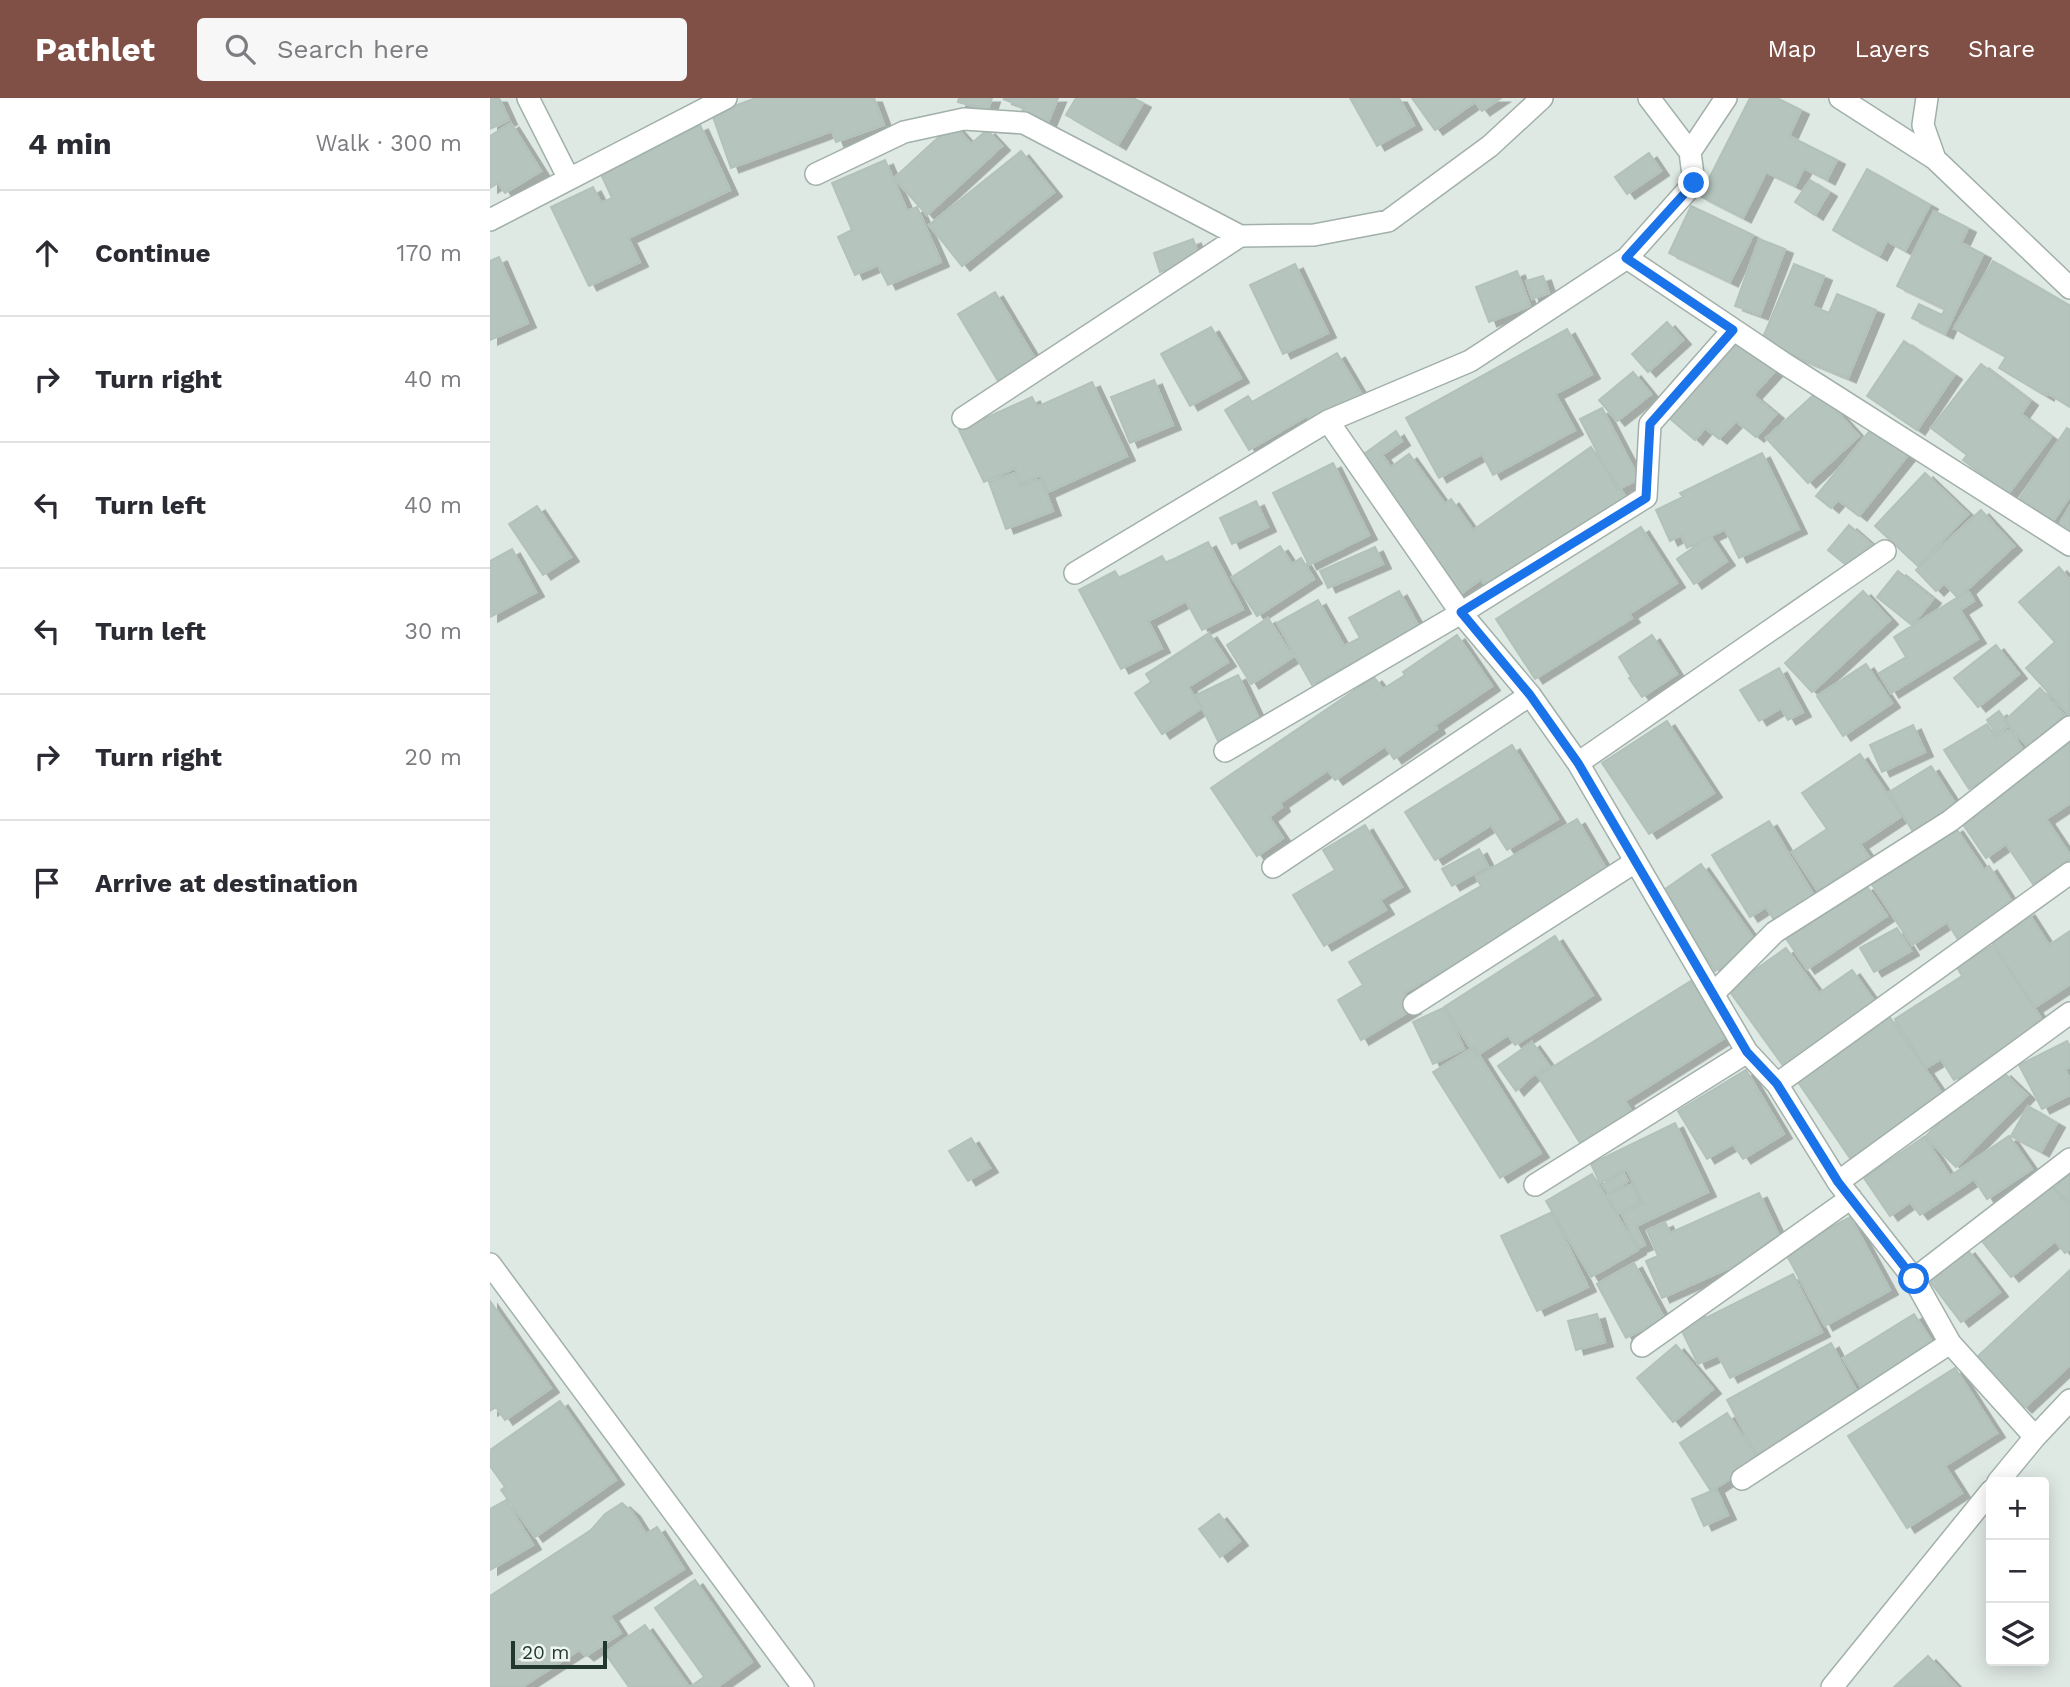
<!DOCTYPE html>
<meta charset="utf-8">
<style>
body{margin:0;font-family:"Work Sans",sans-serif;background:#f7f7f7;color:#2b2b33}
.controls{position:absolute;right:21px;bottom:21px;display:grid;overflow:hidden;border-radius:7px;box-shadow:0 4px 18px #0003}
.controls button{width:63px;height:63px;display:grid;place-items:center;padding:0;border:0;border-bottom:2px solid #e1e1e2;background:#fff;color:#2b2b33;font:35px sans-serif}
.scale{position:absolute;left:21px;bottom:18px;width:96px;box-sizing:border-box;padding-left:7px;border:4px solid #213831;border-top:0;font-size:19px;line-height:24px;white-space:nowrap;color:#213831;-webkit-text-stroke:5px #eff6f2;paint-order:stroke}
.stop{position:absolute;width:21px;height:21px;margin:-16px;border:5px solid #1a73e8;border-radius:50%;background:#fff}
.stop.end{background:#1a73e8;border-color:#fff;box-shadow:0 2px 7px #0008}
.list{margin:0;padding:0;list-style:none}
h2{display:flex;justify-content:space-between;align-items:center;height:91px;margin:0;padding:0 28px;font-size:30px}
h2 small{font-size:23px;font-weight:400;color:#7c7c81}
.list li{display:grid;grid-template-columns:46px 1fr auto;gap:21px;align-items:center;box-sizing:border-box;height:126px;padding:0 28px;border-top:2px solid #e1e1e2}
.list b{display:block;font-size:26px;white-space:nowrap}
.list em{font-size:23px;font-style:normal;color:#7c7c81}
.icon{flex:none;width:38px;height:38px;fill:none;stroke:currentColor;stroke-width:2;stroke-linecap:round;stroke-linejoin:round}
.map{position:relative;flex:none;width:1580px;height:1589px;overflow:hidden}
header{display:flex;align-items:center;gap:42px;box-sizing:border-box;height:98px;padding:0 35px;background:#804f46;color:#fff}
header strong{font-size:33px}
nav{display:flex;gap:38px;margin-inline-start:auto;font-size:24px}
.search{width:490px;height:63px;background:#f7f7f7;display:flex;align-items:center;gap:18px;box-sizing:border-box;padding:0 24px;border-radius:7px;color:#7c7c81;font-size:26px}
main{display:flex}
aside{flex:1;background:#fff}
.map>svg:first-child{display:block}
.building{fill:#b5c4bd;stroke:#b2c2bb;stroke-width:2;filter:url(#shadow)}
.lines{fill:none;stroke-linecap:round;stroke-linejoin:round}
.minor-casing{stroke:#a2b0ab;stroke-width:24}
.minor{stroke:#fff;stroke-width:21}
.route{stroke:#1a73e8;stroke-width:9}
</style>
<header>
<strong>Pathlet</strong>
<div class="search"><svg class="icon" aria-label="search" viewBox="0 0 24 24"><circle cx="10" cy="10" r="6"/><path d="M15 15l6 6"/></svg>Search here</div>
<nav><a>Map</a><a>Layers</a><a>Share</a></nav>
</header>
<main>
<aside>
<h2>4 min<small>Walk · 300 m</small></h2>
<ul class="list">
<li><svg class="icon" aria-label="ahead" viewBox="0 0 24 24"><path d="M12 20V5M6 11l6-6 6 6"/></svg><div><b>Continue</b></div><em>170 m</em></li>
<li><svg class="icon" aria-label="right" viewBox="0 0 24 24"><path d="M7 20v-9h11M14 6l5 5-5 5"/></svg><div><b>Turn right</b></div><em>40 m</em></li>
<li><svg class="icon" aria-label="left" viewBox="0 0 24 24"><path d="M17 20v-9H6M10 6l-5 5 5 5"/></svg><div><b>Turn left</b></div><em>40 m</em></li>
<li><svg class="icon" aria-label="left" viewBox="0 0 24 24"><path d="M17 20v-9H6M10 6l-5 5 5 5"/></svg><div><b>Turn left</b></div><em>30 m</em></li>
<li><svg class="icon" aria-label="right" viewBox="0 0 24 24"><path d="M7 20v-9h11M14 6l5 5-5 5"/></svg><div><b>Turn right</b></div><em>20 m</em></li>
<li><svg class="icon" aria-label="arrive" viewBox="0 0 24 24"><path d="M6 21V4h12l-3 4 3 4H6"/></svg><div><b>Arrive at destination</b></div></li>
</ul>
</aside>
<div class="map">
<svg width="1580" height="1589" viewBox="0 0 1580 1589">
<defs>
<filter id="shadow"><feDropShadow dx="8" dy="4.5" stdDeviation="0" flood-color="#0004"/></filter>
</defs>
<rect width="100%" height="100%" fill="#dfe9e4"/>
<!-- building -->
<path class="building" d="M0,0H9L19,22L0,31Z
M266,0H384L394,27L346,44L342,33L241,70L222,16Z
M469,0H502L498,12L468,4Z
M568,0L556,29L530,18L534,9L513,1Z
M586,0H643L653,5L628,47L576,17Z
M860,0H909L924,27L887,48Z
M922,0H1011L992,13L985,4L945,32Z
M1260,0H1287L1311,12L1299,38L1347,62L1337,82L1314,70L1305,88L1276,74L1253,120L1210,98Z
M21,25L51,73L15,95L8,85L0,90V38Z
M463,26L481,46L497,32L512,48L437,117L404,80Z
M210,27L240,92L138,140L150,164L99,188L61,109L103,89L111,105L122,100L110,74Z
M531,53L564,94L472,168L439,127Z
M1159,55L1171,73L1137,96L1125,79Z
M395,62L417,113L427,109L451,164L398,187L388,167L365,177L348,139L362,132L342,85Z
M1377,71L1440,107L1415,153L1397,143L1389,158L1343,132Z
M1320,82L1339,94L1325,117L1305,104Z
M1201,108L1263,137L1240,184L1179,155Z
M1444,113L1478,130L1471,145L1493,156L1455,236L1422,220L1429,206L1452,217L1455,211L1407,188Z
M703,141L710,160L670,174L664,155Z
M1269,141L1295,151L1270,217L1245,208Z
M9,159L38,225L0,242V163Z
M1503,163L1580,208V309L1557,295L1556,298L1509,270L1516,259L1464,230Z
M805,166L838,235L793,256L760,187Z
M1304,166L1334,178L1322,208L1339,215L1347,196L1386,212L1358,280L1271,244Z
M1027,173L1040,208L999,224L986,189Z
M1053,178L1059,195L1042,201L1036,183Z
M505,194L545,261L508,283L468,216Z
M1177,224L1193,242L1158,274L1142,256Z
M721,229L751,280L700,308L671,256Z
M1077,231L1102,276L1065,296L1085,332L1003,377L992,356L949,380L916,320Z
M1248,239L1286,272L1263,297L1286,316L1266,339L1246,323L1229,341L1215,330L1205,342L1178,319Z
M1414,243L1464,277L1427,332L1377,298Z
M847,255L876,304L826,333L817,318L759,352L735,312L758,298L762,304Z
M1491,266L1540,303L1531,316L1561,339L1518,396L1473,362L1477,357L1441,330Z
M1143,274L1161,296L1127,323L1109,302Z
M664,282L683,327L640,345L621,299Z
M602,284L637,358L558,394L550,377L532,386L525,370L494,384L469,332L542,299L547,309Z
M1328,293L1369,338L1318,385L1276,340Z
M1112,310L1149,381L1127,392L1090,321Z
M1383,329L1418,357L1369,418L1348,402L1341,410L1326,398Z
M1577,330L1580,332V398L1563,423L1529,401Z
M906,333L912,343L892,357L901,369L919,356L955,406L961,401L983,432L1101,349L1138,402L1000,495L991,481L965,500L867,361Z
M1272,355L1309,431L1249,460L1235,431L1197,450L1191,437L1180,443L1166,412L1193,399L1190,395Z
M843,365L879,437L819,467L783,395Z
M525,375L530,388L551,381L563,413L516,431L499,384Z
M1435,375L1478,416L1428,468L1385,428Z
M766,403L778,429L742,446L730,420Z
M47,408L81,459L53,477L19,426Z
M1580,408V441L1566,432Z
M1491,412L1524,448L1468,500L1454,485L1446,493L1426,472Z
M1359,427L1381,446L1360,470L1338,452Z
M1151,429L1187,485L1139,516L1142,520L1045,581L1006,521Z
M1220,438L1237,463L1204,486L1187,461Z
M718,444L753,511L712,532L696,503L658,523L672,550L631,571L589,492L625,473L629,480L672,458L676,465Z
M790,448L802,466L811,460L824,481L767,518L742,479Z
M885,449L893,466L838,490L830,473Z
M22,451L46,494L0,519V463Z
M1569,469L1580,482L1579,617L1536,570L1565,544L1529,504Z
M1408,473L1443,501L1422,527L1387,499Z
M909,493L933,536L892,559L887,551L822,587L787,525L828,502L854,548L870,540L859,520Z
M1373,493L1400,522L1322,594L1295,565Z
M1478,493L1484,503L1470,512L1488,541L1401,595L1389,575L1416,559L1404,539Z
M778,520L803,559L761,586L737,547Z
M719,535L738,564L698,589L712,610L672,636L645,595L661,584L656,576Z
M967,537L1002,588L945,627L947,631L904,661L895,648L845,682L838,672L790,705L792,709L779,719L793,740L767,758L721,690L884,579L893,591L915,577L913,574Z
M1162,537L1187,576L1152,599L1139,580L1141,579L1129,559Z
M1506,547L1529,576L1488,609L1464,580Z
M1376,566L1402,605L1353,638L1327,598Z
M1289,570L1313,614L1298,622L1291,610L1269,623L1250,592Z
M748,577L770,623L728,643L706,597Z
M1550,590L1574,617L1539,650L1514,623Z
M1509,613L1519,627L1507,636L1497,622Z
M1177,623L1224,695L1159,736L1112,665Z
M1497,626L1506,639L1520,631L1536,657L1479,691L1454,652Z
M1423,627L1435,654L1392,674L1380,647Z
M1580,644V705L1556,721L1580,757V761L1543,786L1516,746L1496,760L1468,719Z
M1022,647L1068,721L1017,752L1001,727L945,762L915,714Z
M1370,656L1412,718L1370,746L1379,759L1328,793L1302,754L1337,731L1312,695Z
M1441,668L1468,710L1425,737L1399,694Z
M1087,721L1119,776L914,895L923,911L871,942L848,902L873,887L859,864L991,788L986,779Z
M1279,723L1324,798L1284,822L1276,809L1260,819L1222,757Z
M875,727L912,789L890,802L896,812L834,848L803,797L845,772L833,752Z
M1465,729L1494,772L1499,768L1524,807L1469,843L1457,824L1422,847L1377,779Z
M989,751L998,768L962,788L952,771Z
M1211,766L1266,844L1225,873L1171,794Z
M1376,787L1397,818L1317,871L1295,839Z
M1537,813L1559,847L1580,833V886L1545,909L1498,838Z
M1407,830L1421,853L1384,874L1370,850Z
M1065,838L1103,897L1025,947L1018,937L986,958L954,909Z
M1503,847L1554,925L1464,982L1451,961L1436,970L1405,921L1472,878L1467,869Z
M1296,850L1329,895L1362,872L1389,910L1294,969L1238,891Z
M1201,883L1236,939L1135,1003L1143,1016L1092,1048L1048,978Z
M955,909L974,951L943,966L923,924Z
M1399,918L1455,1000L1362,1063L1306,981Z
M1577,943L1580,948V969L1575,971L1580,981V997L1552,1011L1529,967Z
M1042,944L1060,969L1040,979L1026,993L1008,968Z
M984,949L1051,1055L1010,1080L943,974Z
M1256,972L1294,1036L1253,1061L1243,1046L1217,1061L1188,1013Z
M1513,974L1537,997L1466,1069L1435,1039L1478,996L1484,1002Z
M1538,1008L1567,1025L1551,1054L1521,1038Z
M1185,1025L1218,1094L1146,1128L1155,1147L1148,1150L1132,1116L1153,1106L1137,1071L1110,1085L1101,1066Z
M1519,1038L1542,1071L1497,1101L1484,1081L1430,1117L1420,1104L1400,1118L1374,1080L1434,1039L1460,1078Z
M481,1040L500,1070L478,1083L459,1053Z
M1133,1074L1138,1083L1119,1096L1113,1087Z
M1580,1075V1106L1564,1090Z
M1102,1076L1148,1152L1101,1179L1056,1103Z
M1142,1086L1150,1104L1127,1116L1118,1097Z
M1560,1086L1580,1110V1151L1575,1155L1565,1143L1521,1179L1491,1142Z
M1269,1095L1293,1146L1172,1200L1156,1163L1168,1158L1157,1132L1175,1124L1180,1135Z
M1062,1114L1098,1189L1047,1213L1011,1138Z
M1360,1119L1400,1192L1335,1228L1295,1154Z
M1477,1151L1510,1194L1471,1224L1438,1181Z
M1144,1165L1174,1220L1136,1240L1107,1186Z
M1580,1172V1267L1534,1310L1486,1260Z
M1303,1176L1332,1234L1240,1280L1228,1257L1208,1266L1190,1229L1214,1217L1216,1220Z
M0,1203L61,1290L15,1322L6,1309L0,1313Z
M1107,1216L1115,1244L1086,1252L1078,1223Z
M1424,1216L1448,1253L1376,1297L1353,1260Z
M1341,1245L1370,1300L1266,1356L1237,1302Z
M1186,1247L1223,1291L1183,1324L1147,1280Z
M1465,1270L1507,1335L1455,1368L1472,1395L1417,1430L1358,1338Z
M70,1303L126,1382L45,1439L11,1392L15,1389L0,1368V1352Z
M1237,1315L1269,1362L1221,1393L1190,1345Z
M1226,1391L1238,1417L1214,1428L1202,1401Z
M16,1402L43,1447L0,1472V1411Z
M132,1405L142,1414L156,1436L167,1429L194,1471L120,1518L131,1535L96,1558L89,1552L32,1589H0V1498L101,1432L115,1416Z
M729,1416L750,1443L730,1459L709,1431Z
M205,1482L262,1564L227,1589H200L214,1579L165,1510Z
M155,1527L199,1589H139L115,1555Z
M1438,1558L1467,1589H1404Z"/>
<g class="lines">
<!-- minor casing -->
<g class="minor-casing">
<path id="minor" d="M38,0L79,81
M1350,0L1445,61
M1437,0L1433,27L1445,61L1580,190
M1200,54L1236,0
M326,76L414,34L474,21L534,25L750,138
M0,122L236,0
M1137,160L1292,264L1580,447
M473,320L750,138L824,137L898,123L1000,48L1052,0
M838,323L971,515L1040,597L1088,665L1257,954L1287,986L1348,1084L1424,1181L1460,1245L1545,1339
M585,475L838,323L980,263L1137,160L1204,85L1200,54L1159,0
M735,653L971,515L1156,399L1160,326L1243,232
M1088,665L1395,453
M783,769L1040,597
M1224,895L1285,834L1460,723L1580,629
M924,906L1145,764
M1287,986L1580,775
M1348,1084L1580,915
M1045,1087L1257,954
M0,1166L313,1589
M1424,1181L1580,1061
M1152,1248L1361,1100
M1252,1381L1460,1245
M1508,1384L1545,1339L1580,1302
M1342,1589L1501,1393"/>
</g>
<!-- minor -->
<use href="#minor" class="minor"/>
</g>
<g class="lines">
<!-- route -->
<path class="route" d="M1204,85L1136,160L1243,232L1160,326L1156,400L971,514L1040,597L1088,665L1257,954L1287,986L1348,1084L1424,1181"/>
</g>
</svg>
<div class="controls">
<button>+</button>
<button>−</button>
<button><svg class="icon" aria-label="layers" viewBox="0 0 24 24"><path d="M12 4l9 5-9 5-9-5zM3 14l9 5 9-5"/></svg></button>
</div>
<div class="scale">20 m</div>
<div class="stop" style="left:1424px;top:1181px"></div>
<div class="stop end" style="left:1204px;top:85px"></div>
</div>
</main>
